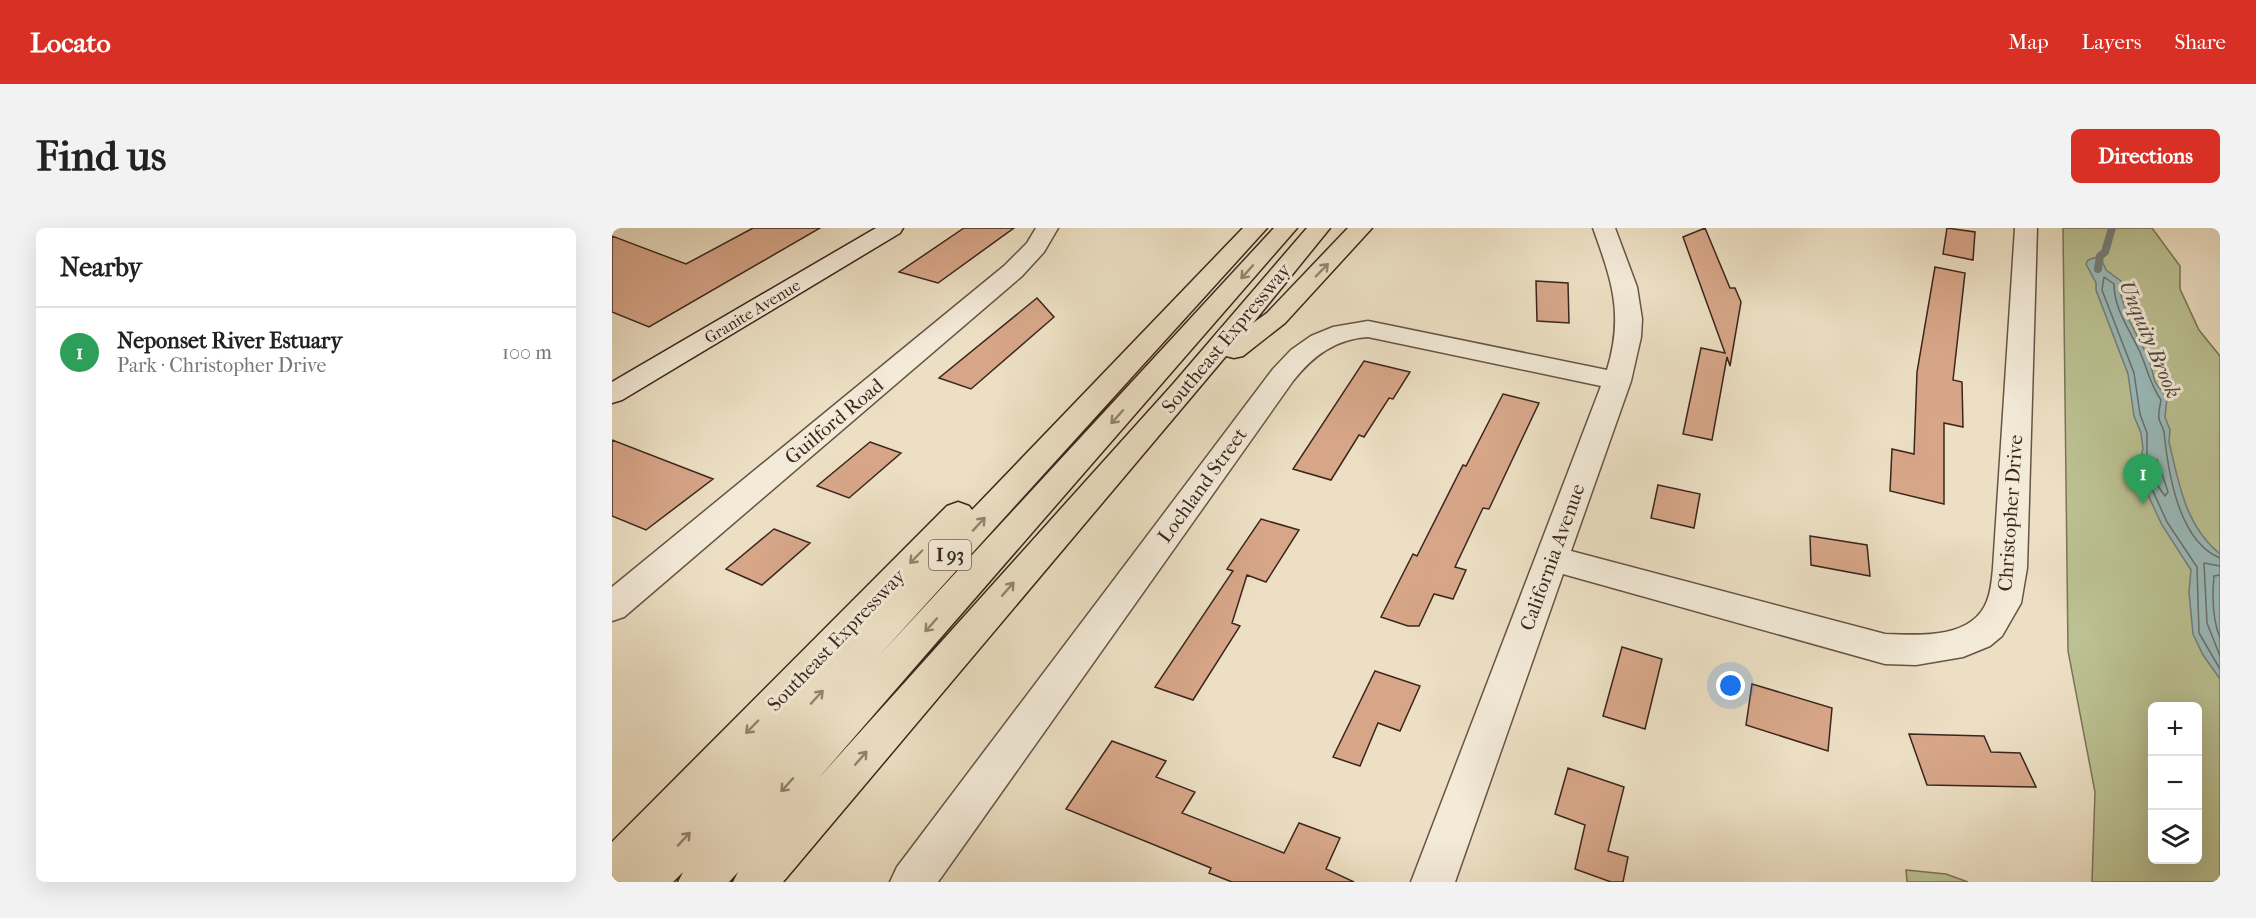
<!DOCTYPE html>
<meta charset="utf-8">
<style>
body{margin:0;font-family:"IM FELL French Canon",serif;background:#f2f2f2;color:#222}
.controls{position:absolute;right:18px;bottom:18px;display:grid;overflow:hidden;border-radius:9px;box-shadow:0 6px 24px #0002}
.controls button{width:54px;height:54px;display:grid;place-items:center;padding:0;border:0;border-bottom:2px solid #e0e0e0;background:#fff;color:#222;font:30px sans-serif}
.you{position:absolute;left:1119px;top:458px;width:21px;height:21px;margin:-15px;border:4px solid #fff;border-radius:50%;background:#1a73e8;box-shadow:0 0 0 9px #1a73e833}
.badge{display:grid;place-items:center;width:39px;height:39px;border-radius:50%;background:#d93025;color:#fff;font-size:20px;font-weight:700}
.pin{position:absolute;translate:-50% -50px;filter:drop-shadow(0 2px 3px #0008)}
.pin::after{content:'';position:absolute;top:32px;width:21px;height:18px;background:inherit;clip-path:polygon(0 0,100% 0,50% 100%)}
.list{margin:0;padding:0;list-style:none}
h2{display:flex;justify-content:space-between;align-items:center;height:78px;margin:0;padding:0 24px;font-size:26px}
h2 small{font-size:20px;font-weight:400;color:#767676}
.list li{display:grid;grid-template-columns:39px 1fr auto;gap:18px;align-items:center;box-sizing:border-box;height:90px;padding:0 24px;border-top:2px solid #e0e0e0}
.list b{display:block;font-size:22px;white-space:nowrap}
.list p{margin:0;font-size:20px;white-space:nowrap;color:#767676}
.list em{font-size:20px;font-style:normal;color:#767676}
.icon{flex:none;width:33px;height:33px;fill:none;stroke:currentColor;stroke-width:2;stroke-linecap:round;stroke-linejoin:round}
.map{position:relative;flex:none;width:1608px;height:654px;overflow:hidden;border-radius:9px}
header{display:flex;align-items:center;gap:36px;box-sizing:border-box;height:84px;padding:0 30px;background:#d93025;color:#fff}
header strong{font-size:28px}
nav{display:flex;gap:33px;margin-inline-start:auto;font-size:21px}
.intro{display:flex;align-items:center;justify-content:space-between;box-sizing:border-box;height:144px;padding:0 36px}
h1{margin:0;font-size:42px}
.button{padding:15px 27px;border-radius:9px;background:#d93025;color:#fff;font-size:21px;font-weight:700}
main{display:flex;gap:36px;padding:0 36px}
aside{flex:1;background:#fff;border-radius:9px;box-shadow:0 6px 24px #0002}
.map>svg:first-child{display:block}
.green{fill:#bbc192;stroke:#7b7458;stroke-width:1.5;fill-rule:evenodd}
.water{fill:#9abbbb;stroke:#747f7c;stroke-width:1.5}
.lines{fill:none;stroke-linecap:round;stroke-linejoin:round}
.shore{stroke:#6a706c;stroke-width:1.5}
.stream{stroke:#747f7c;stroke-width:8}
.building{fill:#d7a689;stroke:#3b261d;stroke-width:1.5}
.street-casing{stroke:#675446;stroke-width:3}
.secondary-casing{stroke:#3b261d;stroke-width:3}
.highway-casing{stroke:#3b261d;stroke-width:3}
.street{fill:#f3ead8;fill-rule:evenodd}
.secondary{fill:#f3ead8;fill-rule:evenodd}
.highway{fill:#ecdfc3;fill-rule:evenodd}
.oneway{stroke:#948270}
.labels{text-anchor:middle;stroke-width:6;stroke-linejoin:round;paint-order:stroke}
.far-street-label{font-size:16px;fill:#3b261d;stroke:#f3ead8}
.shield{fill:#f3ead8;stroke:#726155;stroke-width:1.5}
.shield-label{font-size:18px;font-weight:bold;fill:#3b261d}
.street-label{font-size:20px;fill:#3b261d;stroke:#f3ead8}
.water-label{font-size:21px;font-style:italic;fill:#534b44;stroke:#f3ead8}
</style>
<header>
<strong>Locato</strong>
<nav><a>Map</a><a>Layers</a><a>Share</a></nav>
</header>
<div class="intro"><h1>Find us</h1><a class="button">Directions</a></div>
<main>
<aside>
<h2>Nearby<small></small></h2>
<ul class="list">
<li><span class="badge" style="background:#2e9e5b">1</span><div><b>Neponset River Estuary</b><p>Park · Christopher Drive</p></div><em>100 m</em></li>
</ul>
</aside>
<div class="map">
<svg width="1608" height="654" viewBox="0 0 1608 654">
<rect width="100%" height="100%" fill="#ecdfc3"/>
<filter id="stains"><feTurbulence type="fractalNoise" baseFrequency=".00333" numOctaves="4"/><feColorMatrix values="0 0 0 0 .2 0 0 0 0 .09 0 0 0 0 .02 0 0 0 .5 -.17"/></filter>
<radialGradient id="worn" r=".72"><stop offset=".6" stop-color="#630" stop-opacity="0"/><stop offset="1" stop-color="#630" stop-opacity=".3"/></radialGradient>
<!-- green -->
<path class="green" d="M1451,0H1540L1568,38V61L1587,102L1608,128V654H1480L1483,564L1456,423ZM1540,478H1586V632H1540Z
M1294,642L1334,646L1356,654H1295Z"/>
<!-- water -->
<path class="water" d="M1488,28L1494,42L1509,53L1508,64L1517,92L1537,131L1543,154L1555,170L1553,189L1558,202L1557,214C1567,255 1573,298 1608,326V451L1591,427L1581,406L1577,364L1579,342L1550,297L1529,252L1527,235L1531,221L1529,205L1522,188L1516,146L1484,62V55L1474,36L1476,32Z"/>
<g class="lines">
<!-- shore -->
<path class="shore" d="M1545,231L1556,264L1553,268L1546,258L1541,236Z
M1608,330C1566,313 1556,243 1552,204C1551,199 1548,195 1547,191C1546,185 1548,178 1549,172C1540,159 1537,148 1532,134C1523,108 1502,85 1502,56L1492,49L1490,62L1522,145L1528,186L1535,205V250L1555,294L1585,339L1587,405L1608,441
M1608,338L1592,335L1595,395L1608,428
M1608,347L1602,348C1600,369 1600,390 1608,410"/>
<!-- stream -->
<path class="stream" d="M1486,41L1488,28L1493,24L1500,0"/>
</g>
<!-- building -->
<path class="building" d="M141,0H208L37,99L0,84V8L74,36Z
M352,0H402L326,55L287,44Z
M1093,0L1118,60H1123L1129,74L1118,138L1115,129L1100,212L1071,206L1089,120L1113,125L1071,9Z
M1335,0L1363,4L1361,32L1331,26Z
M1323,39L1353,45L1341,152L1350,154L1351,199L1332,195V276L1278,263L1280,221L1302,226L1305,144Z
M924,53L956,55L957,95L925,93Z
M425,70L442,89L359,161L327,150Z
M752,133L798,144L781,171L777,170L752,209L747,207L719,252L681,241Z
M891,166L927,175L877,281L871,280L843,339L854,342L841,371L822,366L807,398H796L769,389L801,326L805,328L851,237L854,238Z
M0,212L101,251L34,302L0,288Z
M258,214L289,225L237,270L205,258Z
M1046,257L1088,266L1082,300L1039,290Z
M649,291L687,302L654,354L635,347L620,395L628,398L581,472L543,459L621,343L615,341Z
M162,301L198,315L150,357L114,341Z
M1198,308L1255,317L1258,348L1199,337Z
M1010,419L1050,431L1033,501L991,488Z
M763,443L808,458L788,503L766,495L748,538L721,529Z
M1140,456L1220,480L1216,523L1134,497Z
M1297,506L1372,508L1379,524L1408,525L1424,559L1315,557Z
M500,513L554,533L544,549L583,564L570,585L672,625L687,595L728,610L714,641L742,654H620L597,645L599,640L454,581Z
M956,540L1012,559L996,623L1016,629L1011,654H999L963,641L973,597L943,586Z"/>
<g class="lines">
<!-- street casing -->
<g class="street-casing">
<path id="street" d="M424,0H446L432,24L410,48L12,389L0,393V359L392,38L415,15Z
M981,0H1003L1025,59L1030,91L1029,109L1019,153L959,323L1273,406C1306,407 1360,412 1375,373C1379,363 1380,351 1381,340L1403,0H1425L1415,340L1409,375L1390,408L1378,418L1351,429L1304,437L1273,436L951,346L843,654H799L989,158L756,109C723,111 701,128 681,153L326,654H278L285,639L661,141L679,122L699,108L721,99L756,93L995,142C1012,86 1000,53 981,0Z"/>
</g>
<!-- secondary casing -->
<g class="secondary-casing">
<path id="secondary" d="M264,0H291L288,5L10,172L0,175V154Z"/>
</g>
<!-- highway casing -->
<g class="highway-casing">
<path id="highway" d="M631,0H655L265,430L662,0H685L205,552L561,156L695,0H718L641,95L655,85L736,0H760L673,95L631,128L622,130L614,128L171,654H121L126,644L117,654H66L71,644L61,654H0V614L335,278L346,274L357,278L360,282Z"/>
</g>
<!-- street -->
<use href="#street" class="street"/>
<!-- secondary -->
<use href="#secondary" class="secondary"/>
<!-- highway -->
<use href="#highway" class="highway"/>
</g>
<!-- one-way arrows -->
<defs><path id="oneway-shaft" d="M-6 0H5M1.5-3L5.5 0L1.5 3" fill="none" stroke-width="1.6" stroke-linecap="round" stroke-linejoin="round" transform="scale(1.5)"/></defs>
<g class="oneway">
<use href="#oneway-shaft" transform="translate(710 42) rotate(-46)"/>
<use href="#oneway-shaft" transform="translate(635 44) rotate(132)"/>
<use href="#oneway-shaft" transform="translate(505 189) rotate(132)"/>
<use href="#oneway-shaft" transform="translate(367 296) rotate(-47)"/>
<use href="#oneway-shaft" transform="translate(304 329) rotate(134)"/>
<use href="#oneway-shaft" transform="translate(396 361) rotate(-49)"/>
<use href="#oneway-shaft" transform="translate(319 397) rotate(132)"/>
<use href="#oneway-shaft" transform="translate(205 469) rotate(-47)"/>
<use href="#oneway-shaft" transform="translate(140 499) rotate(134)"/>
<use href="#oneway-shaft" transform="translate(249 530) rotate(-49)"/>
<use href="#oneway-shaft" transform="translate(175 557) rotate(132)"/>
<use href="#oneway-shaft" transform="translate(72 611) rotate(-47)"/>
</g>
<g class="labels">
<!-- far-street labels -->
<g class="far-street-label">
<text transform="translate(140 83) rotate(-31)" y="6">Granite Avenue</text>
</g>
<!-- shield labels -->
<rect class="shield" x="317" y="312" width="42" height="30" rx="4.5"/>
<g class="shield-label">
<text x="338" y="333">I 93</text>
</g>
<!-- street labels -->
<g class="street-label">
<text transform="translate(614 110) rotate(-50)" y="7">Southeast Expressway</text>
<text transform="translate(222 193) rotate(-40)" y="7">Guilford Road</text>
<text transform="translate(590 257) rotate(-54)" y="7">Lochland Street</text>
<text transform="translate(1398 285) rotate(-86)" y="7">Christopher Drive</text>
<text transform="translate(940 329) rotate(-70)" y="7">California Avenue</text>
<text transform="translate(224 412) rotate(-46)" y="7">Southeast Expressway</text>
</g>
<!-- water labels -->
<g class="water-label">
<text transform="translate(1538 111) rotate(67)" y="7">Unquity Brook</text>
</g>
</g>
<rect width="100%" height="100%" filter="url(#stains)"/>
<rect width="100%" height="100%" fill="url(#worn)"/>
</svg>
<div class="controls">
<button>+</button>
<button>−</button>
<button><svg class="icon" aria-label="layers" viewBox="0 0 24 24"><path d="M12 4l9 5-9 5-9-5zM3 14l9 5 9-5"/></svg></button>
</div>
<div class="you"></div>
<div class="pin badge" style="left:1531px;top:276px;background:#2e9e5b">1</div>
</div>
</main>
